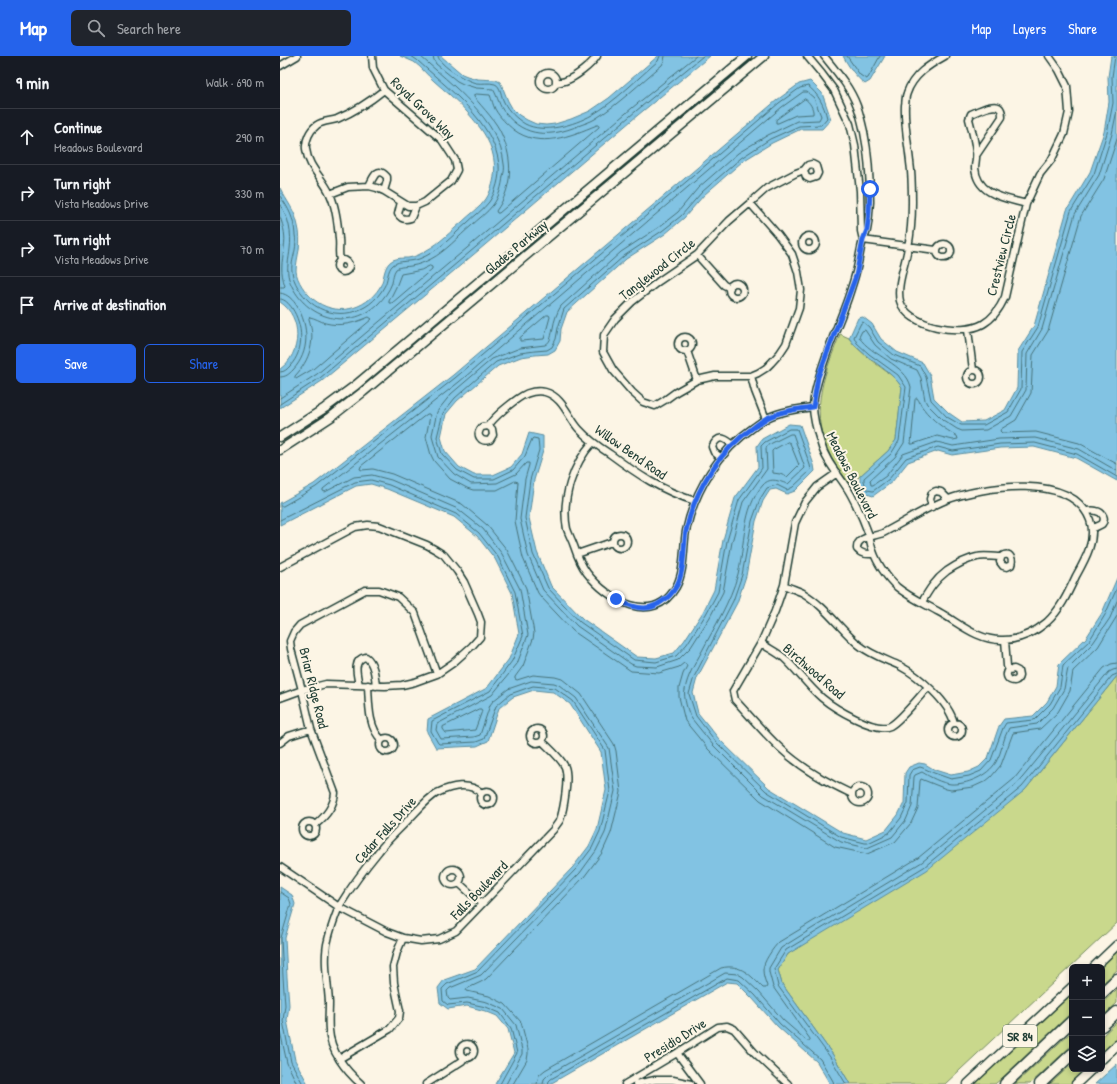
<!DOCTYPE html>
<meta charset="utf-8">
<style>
body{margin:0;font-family:"Patrick Hand",sans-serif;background:#20242c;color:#f1f3f6}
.controls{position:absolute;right:12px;bottom:12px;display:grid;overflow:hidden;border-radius:6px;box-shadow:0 2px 6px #0003}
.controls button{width:36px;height:36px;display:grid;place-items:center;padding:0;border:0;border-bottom:1px solid #363941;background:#171b24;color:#f1f3f6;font:20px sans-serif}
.stop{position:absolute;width:12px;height:12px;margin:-9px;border:3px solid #2563eb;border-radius:50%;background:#fff}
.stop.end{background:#2563eb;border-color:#fff;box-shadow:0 1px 4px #0008}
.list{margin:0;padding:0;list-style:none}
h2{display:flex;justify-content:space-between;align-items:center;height:52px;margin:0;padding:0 16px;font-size:17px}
h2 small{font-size:13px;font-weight:400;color:#9ea1a6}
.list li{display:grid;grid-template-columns:26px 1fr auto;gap:12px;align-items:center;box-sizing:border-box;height:56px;padding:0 16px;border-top:1px solid #363941}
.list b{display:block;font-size:15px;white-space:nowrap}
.list p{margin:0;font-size:13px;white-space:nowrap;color:#9ea1a6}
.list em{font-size:13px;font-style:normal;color:#9ea1a6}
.actions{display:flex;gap:8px;padding:12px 16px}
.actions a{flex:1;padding:9px 0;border:1px solid #2563eb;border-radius:6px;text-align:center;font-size:14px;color:#2563eb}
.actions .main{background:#2563eb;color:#fff}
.icon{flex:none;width:22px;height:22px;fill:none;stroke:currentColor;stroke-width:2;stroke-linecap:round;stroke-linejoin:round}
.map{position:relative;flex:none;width:837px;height:1028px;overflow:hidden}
header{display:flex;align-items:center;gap:24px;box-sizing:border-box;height:56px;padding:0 20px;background:#2563eb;color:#fff}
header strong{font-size:19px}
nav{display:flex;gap:22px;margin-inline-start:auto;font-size:14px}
.search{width:280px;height:36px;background:#20242c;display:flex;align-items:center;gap:10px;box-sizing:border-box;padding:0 14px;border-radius:6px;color:#9ea1a6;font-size:15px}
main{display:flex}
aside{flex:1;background:#171b24}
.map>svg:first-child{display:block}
.green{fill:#c9d88c;stroke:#748a60}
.water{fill:#82c3e3;stroke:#5a8d9d}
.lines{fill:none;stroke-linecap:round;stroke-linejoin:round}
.shore{stroke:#47737a;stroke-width:1}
.minor-casing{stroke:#1f3d34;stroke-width:9}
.major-casing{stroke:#1f3d34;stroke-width:11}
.highway-casing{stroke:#1f3d34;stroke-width:13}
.minor{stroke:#fcf5e5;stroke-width:6}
.major{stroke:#fcf5e5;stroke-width:8}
.highway{stroke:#fcf5e5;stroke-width:10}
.route{stroke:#2563eb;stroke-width:5}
.labels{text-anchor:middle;stroke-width:4;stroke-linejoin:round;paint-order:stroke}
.shield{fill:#fcf5e5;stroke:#617469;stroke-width:1}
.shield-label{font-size:13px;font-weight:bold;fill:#1f3d34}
.street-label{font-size:14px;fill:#1f3d34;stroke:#fcf5e5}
</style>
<header>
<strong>Map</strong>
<div class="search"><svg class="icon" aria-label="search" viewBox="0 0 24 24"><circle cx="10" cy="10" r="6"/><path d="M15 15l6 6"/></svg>Search here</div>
<nav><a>Map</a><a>Layers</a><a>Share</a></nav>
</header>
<main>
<aside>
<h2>9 min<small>Walk · 690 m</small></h2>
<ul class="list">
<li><svg class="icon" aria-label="ahead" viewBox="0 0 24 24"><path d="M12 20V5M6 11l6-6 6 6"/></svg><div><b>Continue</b><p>Meadows Boulevard</p></div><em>290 m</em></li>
<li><svg class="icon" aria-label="right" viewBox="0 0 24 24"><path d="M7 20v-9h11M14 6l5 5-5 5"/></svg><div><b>Turn right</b><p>Vista Meadows Drive</p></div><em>330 m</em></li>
<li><svg class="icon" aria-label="right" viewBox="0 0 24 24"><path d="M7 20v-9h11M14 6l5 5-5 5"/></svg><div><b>Turn right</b><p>Vista Meadows Drive</p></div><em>70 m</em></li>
<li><svg class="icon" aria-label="arrive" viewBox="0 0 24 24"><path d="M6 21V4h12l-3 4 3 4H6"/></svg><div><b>Arrive at destination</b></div></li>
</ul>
<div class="actions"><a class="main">Save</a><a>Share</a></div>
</aside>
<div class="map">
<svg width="837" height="1028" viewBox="0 0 837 1028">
<rect width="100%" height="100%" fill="#fcf5e5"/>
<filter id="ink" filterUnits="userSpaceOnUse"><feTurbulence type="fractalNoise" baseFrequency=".025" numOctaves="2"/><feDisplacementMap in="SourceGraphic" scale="8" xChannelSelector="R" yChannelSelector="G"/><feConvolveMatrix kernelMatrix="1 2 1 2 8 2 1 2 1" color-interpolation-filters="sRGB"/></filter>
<g filter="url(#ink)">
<!-- green -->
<path class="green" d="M560,278L569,282L574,289L587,301L615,322L622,331L616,384L608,395L570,429C561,417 552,405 547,392C529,352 546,315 560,278Z
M837,620V867L665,1028H570L553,999L502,928L498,914L508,898L538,879L745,734Z
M837,894V914L822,928V911H819Z
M837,933V947L822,961V947Z
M792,936V956L722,1022L715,1028H694Z
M837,966V985L822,999V980Z
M792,975V989L750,1028H735Z
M792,1008V1013H807L791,1028H770Z"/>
<!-- water -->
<path class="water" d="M120,0H161L182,18L187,20L197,23L216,24L220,26L222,30L228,45L232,52L239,59L247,64L256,68L266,69L275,68L291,63L310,55L329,42L378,0H430L358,59L199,194L42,325L0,352V313C22,298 23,261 0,246V132C7,146 15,154 18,170C20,177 20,186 19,194C18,200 16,208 16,215C17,225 25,236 33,243C55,261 85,255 100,231C105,222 103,209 113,204C118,202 122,202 128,202C135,201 141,198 147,194C160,187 171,175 182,166C190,158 200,152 206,143C217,125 217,103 208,85C203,74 194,64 187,56C177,44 165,35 154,25C147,19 141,11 134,6C129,4 125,2 120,0Z
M563,0H605L590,25L585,28C575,20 569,11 563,0Z
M831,0H837V425L796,402L754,391L720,392L672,399L658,395L628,406L612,426L593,440L584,437L580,426V420L608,395L616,384L622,331C608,311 583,302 569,282L578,262L583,261L592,268L601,283L617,296L643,307L650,319L654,342L669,357L682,366L704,365L725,354L737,332L738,295L754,270L787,154L810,116L824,76L829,46L828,21Z
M530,25L542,37L551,63L542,73H521L492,87L463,105L424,139L404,162L385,178L346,203L287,256L281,273L280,285L275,294L268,298L255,299L241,301L218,310L177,345L166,358L161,381L165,395L179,411L194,419H213L231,411L242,398L249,377L263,380V395L254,424L249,462L257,496L271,530L303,563L357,601L376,602L394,597L404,585L423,556L434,534L443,484L455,442L478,411L477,390L482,383L509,368L520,369L534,409L535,415L515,435L507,438L496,433L490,434L483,445L476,465L466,520L457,547L417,622L413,637L418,657L439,683L489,732L563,777L586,783L606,774L618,759L624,747L625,717L629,711L639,707L645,708L655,714L671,719L688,716L699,711L708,702L719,670L724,663L753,660L767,646L776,630L779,608L806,582L822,557L837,522V620L745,734L647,814L508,898L498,914L502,928L553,999L570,1028H550L537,1006L497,970L472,942L457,927L447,926L270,1028H215L234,997L228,973L217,960L205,955L187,950L168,953L160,947L158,932L164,924L195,913L293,811L309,790L317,773L326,734L321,696L290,648L273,636L254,634L233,641L219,652L208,685L197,690L156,692L147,676L148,663L207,632L229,603L239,578L232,537L215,503L197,480L174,461L107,433L91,428L76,430L0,469V447L34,428L173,319L497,44L519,28Z
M0,831L12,839L15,848L5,882L7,921L9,949L7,964L15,1004L28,1028H0Z
M837,1008V1028H815Z"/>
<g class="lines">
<!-- shore -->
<path class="shore" d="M153,0L154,4L156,8L177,25L183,28L196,32L213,33C218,41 219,50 225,57C245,82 271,81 298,70C303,68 310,66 315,63C339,48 360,27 382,9L384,5L385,0
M158,0C159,10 187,25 196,27C202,28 209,26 215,28C221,30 221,41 224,46C228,55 237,63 245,68C264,78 294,69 312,59C336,45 357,23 378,5L380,0
M567,0L580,19L586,23L588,22L600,0
M835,0L832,21L833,47L827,77L814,118L791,155L758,271L742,296L741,333L728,356L704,369H681L667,361L651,344L646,321L640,310L614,299L598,286L589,271L583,266L581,267L574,281L577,287L589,298L618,319L626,331L619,385L611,398L584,422V425L587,434L593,435L609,423L626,402L658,391L673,395L720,388L755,387L797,398L837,421
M196,38L210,39C212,44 213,49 215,53C220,62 227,68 234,74C260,93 290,80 317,69H319V71L219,157H217L216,155C233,132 233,104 222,79C217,66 203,52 194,41V39Z
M525,43C529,45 534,53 533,58L516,59L498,67H496V64Z
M837,54L832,78L819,119L795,158L762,273L747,298L746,334L731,360L706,374L682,375L677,373L663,364L647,348L645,344L641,322L637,314L611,303L595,289L585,274L582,275L579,281C591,300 626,308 631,331L624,387L615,401L590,424L591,429H593L606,420L623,398L657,386L673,390L719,383L755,382L799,393L837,415
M837,83L824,123L801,160L768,275L753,299L751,337L736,364L721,373L720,375L722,377L756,376L799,387L837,408
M0,140C9,153 14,162 15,179C16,184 16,189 15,194C14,200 11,208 12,215C13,226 21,238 30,246C54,266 89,259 104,231C108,225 107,214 113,209C119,204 131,206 139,203C158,196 172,180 187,167C194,160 203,154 209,146C216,136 220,121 219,109C215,66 166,31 137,4L131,0
M0,149C9,161 12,178 10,193C9,203 6,213 9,223C22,261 68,277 98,248C104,242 109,235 112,227C113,222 113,217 116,213C121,210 126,211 131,210C138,209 145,206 151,203C166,195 178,181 191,170C198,163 207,157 213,149C219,141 222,130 223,120C224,117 225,112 224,108C220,64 171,28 140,0
M0,161C4,171 6,182 4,192C2,207 0,215 5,230L4,231H0
M150,210L152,211V213L112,247H109V245L116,231L121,218L132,216L141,214Z
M0,237C8,238 13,244 17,250C29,270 30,296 13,314C9,318 6,321 0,321
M0,243C5,243 9,248 12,252C23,269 25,294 10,310C7,313 5,316 0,316
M267,259H269L270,261L264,283L241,285H240V282Z
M30,261C35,262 40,265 45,267C61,271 75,267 89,261L92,263L33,313L16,323L15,322V320C30,304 36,284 29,263Z
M0,342L37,318L193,187L352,52L416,0
M637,342C640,345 640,349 643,352C652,364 664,373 677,380L678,383L673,384L657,380L633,388H631L635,344Z
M0,348L40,322L196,191L356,55L423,0
M508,386L510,387L519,409L507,421L500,418L493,417L492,395L493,394Z
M0,450H3L36,431L175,322L499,47L520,32L528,30C538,38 544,49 547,62L541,69L519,70L490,83L461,102L422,136L401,160L382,175L344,200L284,253L278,272L276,283L272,291L267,294L255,295L240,297L216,306L175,342L163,357L157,381L162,398L177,414L194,423H214L233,414L245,400L252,383L253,382L258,383L259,394L250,424L245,462L253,498L268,532L300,566L354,604L376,606L396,600L407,588L426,558L438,536L447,485L459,444L482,412L481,390L485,386L509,373H517L530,409L531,414L513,431L507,434L497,429L490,431L487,432L480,443L472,465L462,519L453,545L414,621L409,638L416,660L436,686L486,735L561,781L585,787H588L609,777L621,762L628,747L629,719L632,714L640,711L643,712L654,717L671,723L689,720L701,715L711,704L723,672L726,667L754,664L770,648L780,631L783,609L809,585L825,559L837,532
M0,464L75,426L91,424L109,429L176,458L199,477L218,501L235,536L243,580L232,605L210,635L152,665L151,675L158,687L159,688L196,686L204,683L216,650L230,638L253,630L275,632L293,645L325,694L330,735L320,775L312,792L296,813L198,915L167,928L162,933L163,945L168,949L187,947L206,951L220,957L231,972L237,997L220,1028
M199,653H201L202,655L195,674L166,677L163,673V671Z
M0,836L9,842L11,848L1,882L3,921L5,949L3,965L11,1006L23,1028
M0,975L7,1007L17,1028
M226,1028L242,998V994L236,969L223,953L207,946L188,942L170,944L168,942L167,935L170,932L201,919L300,817L316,795L325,777L335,735L329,692L296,642L279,629L274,627L251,625L228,633L213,645L210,649L200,679L194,681L161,683L156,674L157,668L212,639L237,608L248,579L240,533L222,498L203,473L178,453L111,424L92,419L74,421L45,436L43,435V433L179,326L502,51L523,36H527L534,42L541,60L539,64L517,65L488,79L458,97L418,132L398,156L379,171L341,196L281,250C277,256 274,265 273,272C271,279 272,285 265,289L240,292L212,303L171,338L159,353L157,356L152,379L153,384L158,401L174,418L191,428L217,427L236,418L246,407H249V409L245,423L240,463L248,499L263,534L297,570L351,608L356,610L377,611L398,604L411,591L430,561L443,536L452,486L463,446L487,413L486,392L488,389L510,378H513L525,412L508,428C500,426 491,420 483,429C462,452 465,490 458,518C450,546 435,570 422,595C415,608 407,620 405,634C403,640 408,658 412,663L433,689L483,739L561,786L587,792L612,781L626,764L632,750L634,721L635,719L642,716C650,721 661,727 671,728C686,729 708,720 716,706C722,696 723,682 729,672L757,668L773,652L784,633L788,612L813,587L830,562L837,545
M233,1028L247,1004L248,998V993L241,966L225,948L209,940L187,935L186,933L201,926L206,923L304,821L322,797L331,777L341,736L336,695L334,688L301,638L282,623L275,621L253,619L237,624L235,623V621L243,610L253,583L254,577L246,532L227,494L207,469L182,448L112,418L93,413L82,414L80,413L81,410L147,358H149L150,360L146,381L151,399L154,405L170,423L187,432L193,434H217L235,425L238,426L235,465L243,502L258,537L261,541L293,575L351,615L379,617L399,611L404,607L406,608L407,610L403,618L399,632V641L405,665L428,693L480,744L555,791L587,798L615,786L631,767L638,752L640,725L641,723L666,733L671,734L693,731L706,725L711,721L721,709L733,677L760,673L778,656L790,635L793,615L818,591L837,560
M257,1028L259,1019L265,1014L441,912C461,907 471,920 483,932H486L487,930C485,925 483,919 483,914C483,906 493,892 499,886L638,802L734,723L824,612L831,608L837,607
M263,1028L264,1023L268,1019L445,917L458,918L463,921L479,936L503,964L527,985H530V983L493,931L489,916V912L501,892L533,872L642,806L738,727L829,616L833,614L837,613
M268,1028L269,1025L271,1023L447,922L459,924L475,939L500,968L540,1003L553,1025L554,1028
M566,1028L550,1001L498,930L494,913L506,894L644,811L742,731L832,620L837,618"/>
<!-- minor casing -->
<g class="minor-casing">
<path id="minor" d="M527,0L542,18L554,34L570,68L575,89L580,135L581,175L583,184
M544,0C556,15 570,31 577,50C580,58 582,67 584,76C589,100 590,122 590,146C589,155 589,165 587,174C587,176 584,182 583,184C580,194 579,205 576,216C574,224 571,233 568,242C561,262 552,282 545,303C540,318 534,334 533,350C533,363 537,376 541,388C546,407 562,422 571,439C578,452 584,465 589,479C590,484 591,490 593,495C597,507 607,522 617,531C629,541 645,548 659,556C679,567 698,585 723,584C739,584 755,576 767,566C781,553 788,537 796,520C805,504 817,483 810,464C792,416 703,430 666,444C644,453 624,466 603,477C594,481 576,480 577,493C582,499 587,498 594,498
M665,0C649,9 633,19 627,37C625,41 626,45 625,49C624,68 628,87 630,106C632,119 632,133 632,146C632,160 631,177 628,191C626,207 616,229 620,245C627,271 682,280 703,268C714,262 720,252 725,241L746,148L760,118L772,103L784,78L789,56L787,30L779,14L769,0
M0,10L17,0
M260 25a8 8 0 1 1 16 0a8 8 0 1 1-16 0Z
M276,27C279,26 282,26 285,25C296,21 311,9 317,0
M697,98L722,61C722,59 722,56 721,54C717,45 698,55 691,58L689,63C692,74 695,85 696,96C697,101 695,107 695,112C697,139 725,142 746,148
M89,130C93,122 97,109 107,121V125L104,135
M50,138L68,131L89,130L97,132L104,135L128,150H136L145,146L171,125L177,114L175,104L162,84L104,34L93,12L92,0
M121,146L118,158C121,163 125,164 131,162L136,150
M470,147L449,165L417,199L379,225L352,246L335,263L324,279L323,296L333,314L352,336L363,346L375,350L385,344L396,336L417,324L435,320H471L478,317L486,312L491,307L500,297L506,288L519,252L521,234L518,216L512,198L498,179L470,147L487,132L516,117L524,114L528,109L532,108L536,110L538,117L536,121L530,123L526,121L524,114
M522 187a7 7 0 1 1 14 0a7 7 0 1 1-14 0Z
M583,184L656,194
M657 195a7 7 0 1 1 14 0a7 7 0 1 1-14 0Z
M417,199L444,229L450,232
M57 210a6 6 0 1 1 12 0a6 6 0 1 1-12 0Z
M60,204C58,197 60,190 59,183C58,169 56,151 50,138C43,122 28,111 26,93C25,84 30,74 37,69C42,65 51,65 57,63C76,55 88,47 104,34
M449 234a7 7 0 1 1 14 0a7 7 0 1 1-14 0Z
M688,274L693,314
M398 288a7 7 0 1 1 14 0a7 7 0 1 1-14 0Z
M407,295L417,324
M687 321a7 7 0 1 1 14 0a7 7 0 1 1-14 0Z
M471,320L475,335L486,363
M208,370L212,373L213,379L210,384C200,387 195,378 202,371L208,370C214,361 232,346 242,340C248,336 258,334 265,336C283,341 288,361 299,373C308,383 319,391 330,398C357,418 382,435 415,445
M313,386C293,408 281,443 287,473C289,479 292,484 294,490C297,499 301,509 307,517C328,544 373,571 396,531C405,515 403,492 406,475C415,433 439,395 474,371C478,368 482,365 487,362C501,355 518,353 533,351
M440,401L434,396L432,391C438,379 443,381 452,388
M557,417L537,431L525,446L515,467L504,529L495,555L481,587L453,635L455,644C470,660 484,677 499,691C520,711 546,726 572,738
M652,451L650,443L652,437L656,435L661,436L668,443
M806,455C809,455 813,454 816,455C823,456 826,463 822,468C819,470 815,471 812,473
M333 485a7 7 0 1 1 14 0a7 7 0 1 1-14 0Z
M297,498L332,486
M0,511L75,471L88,469L99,470L147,489L156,494L164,499L177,515L184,526L198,558L201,566L200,581L192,590L173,607L157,618L135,626L122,629L105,630L46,628L22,634L0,642
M504,529C510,532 517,534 523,537C545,550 560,573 579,589C591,599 607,604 620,610C639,620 669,646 674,667
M642,546C649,534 655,524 667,515C676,509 687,503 697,501C704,499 712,501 719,501C723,501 720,501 724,499C731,497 733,504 731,509L727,511L723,510L720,506L721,502
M725,584L727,610L729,614C726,617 726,621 730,624C734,626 738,625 739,620L738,615L734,613L729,614
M481,587C488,592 497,596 504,602C517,614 528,630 542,642C554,652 595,677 610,670C620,665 640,640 648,631
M79,629C77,619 72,603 86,601C94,607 95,620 96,630
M88,629C89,647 88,672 102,684
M668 674a7 7 0 1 1 14 0a7 7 0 1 1-14 0Z
M250 680a7 7 0 1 1 14 0a7 7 0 1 1-14 0Z
M100 689a7 7 0 1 1 14 0a7 7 0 1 1-14 0Z
M0,687L9,680L31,673
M572 739a8 8 0 1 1 16 0a8 8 0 1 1-16 0Z
M200 742a7 7 0 1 1 14 0a7 7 0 1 1-14 0Z
M22 773a7 7 0 1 1 14 0a7 7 0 1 1-14 0Z
M35,769C45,761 54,750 55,737L31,673L22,634L11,593L10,585L14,576L20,569L85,534H99L118,541L135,557L157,618
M0,811L59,851L107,876L123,882L141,885L159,883L176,875L202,848L273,774C275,771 278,767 280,764C284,752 289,722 285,711C281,702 269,692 262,685
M165 821a8 8 0 1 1 16 0a8 8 0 1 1-16 0Z
M179,827L202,848
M180 995a7 7 0 1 1 14 0a7 7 0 1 1-14 0Z
M397,997L420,1028
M59,1003L110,973L119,962L120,955L114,927L113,911L117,896L123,882
M81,1028C66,1015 50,995 49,974C48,965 49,956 49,947C48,928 43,902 48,884C50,875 56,857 60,849C71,831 85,812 99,795C108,783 120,773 130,762C137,755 148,742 157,737C171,730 189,726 202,737
M146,1028L182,1005L184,1002
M345,1028L397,997L438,971L447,970L454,973L474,996L508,1028
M356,1028L375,1024H393L411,1028"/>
</g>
<!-- major casing -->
<g class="major-casing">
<path id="major" d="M0,381L45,352L76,329L467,0
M0,394L51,361L83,336L484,0
M814,911L837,889
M822,1003L837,989
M688,1028L792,931
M796,1028L812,1013"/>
</g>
<!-- highway casing -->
<g class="highway-casing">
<path id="highway" d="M822,937L837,923
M822,970L837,956
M725,1028L792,965
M760,1028L792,998"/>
</g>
<!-- minor -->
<use href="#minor" class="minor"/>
<!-- major -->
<use href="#major" class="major"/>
<!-- highway -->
<use href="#highway" class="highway"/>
</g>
</g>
<g class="lines" filter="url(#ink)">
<!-- route -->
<path class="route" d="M336,543C347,549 364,556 376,549C379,548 381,546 384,544C389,541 393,536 396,531C405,516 403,492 406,475C415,433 439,395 474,371C478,368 482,365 487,362C501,355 518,353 533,351L538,321L576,220L583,184L587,174L589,157L590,133"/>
</g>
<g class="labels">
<!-- shield labels -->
<rect class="shield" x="723" y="969" width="34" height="22" rx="3"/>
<g class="shield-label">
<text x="740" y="985">SR 84</text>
</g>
<!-- street labels -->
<g class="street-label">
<text transform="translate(143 52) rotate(44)" y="5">Royal Grove Way</text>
<text transform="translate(236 191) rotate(-40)" y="5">Glades Parkway</text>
<text transform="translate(721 199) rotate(-76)" y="5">Crestview Circle</text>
<text transform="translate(377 213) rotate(-38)" y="5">Tanglewood Circle</text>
<text transform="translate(351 396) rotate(35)" y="5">Willow Bend Road</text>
<text transform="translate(572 419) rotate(63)" y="5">Meadows Boulevard</text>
<text transform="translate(534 615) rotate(41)" y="5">Birchwood Road</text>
<text transform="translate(34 632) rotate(76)" y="5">Briar Ridge Road</text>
<text transform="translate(105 774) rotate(-48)" y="5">Cedar Falls Drive</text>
<text transform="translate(199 834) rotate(-46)" y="5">Falls Boulevard</text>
<text transform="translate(395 984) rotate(-32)" y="5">Presidio Drive</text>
</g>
</g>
</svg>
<div class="controls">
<button>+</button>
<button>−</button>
<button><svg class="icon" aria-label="layers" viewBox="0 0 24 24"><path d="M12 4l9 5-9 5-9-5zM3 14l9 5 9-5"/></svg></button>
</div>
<div class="stop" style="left:590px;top:133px"></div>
<div class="stop end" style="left:336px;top:543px"></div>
</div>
</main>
